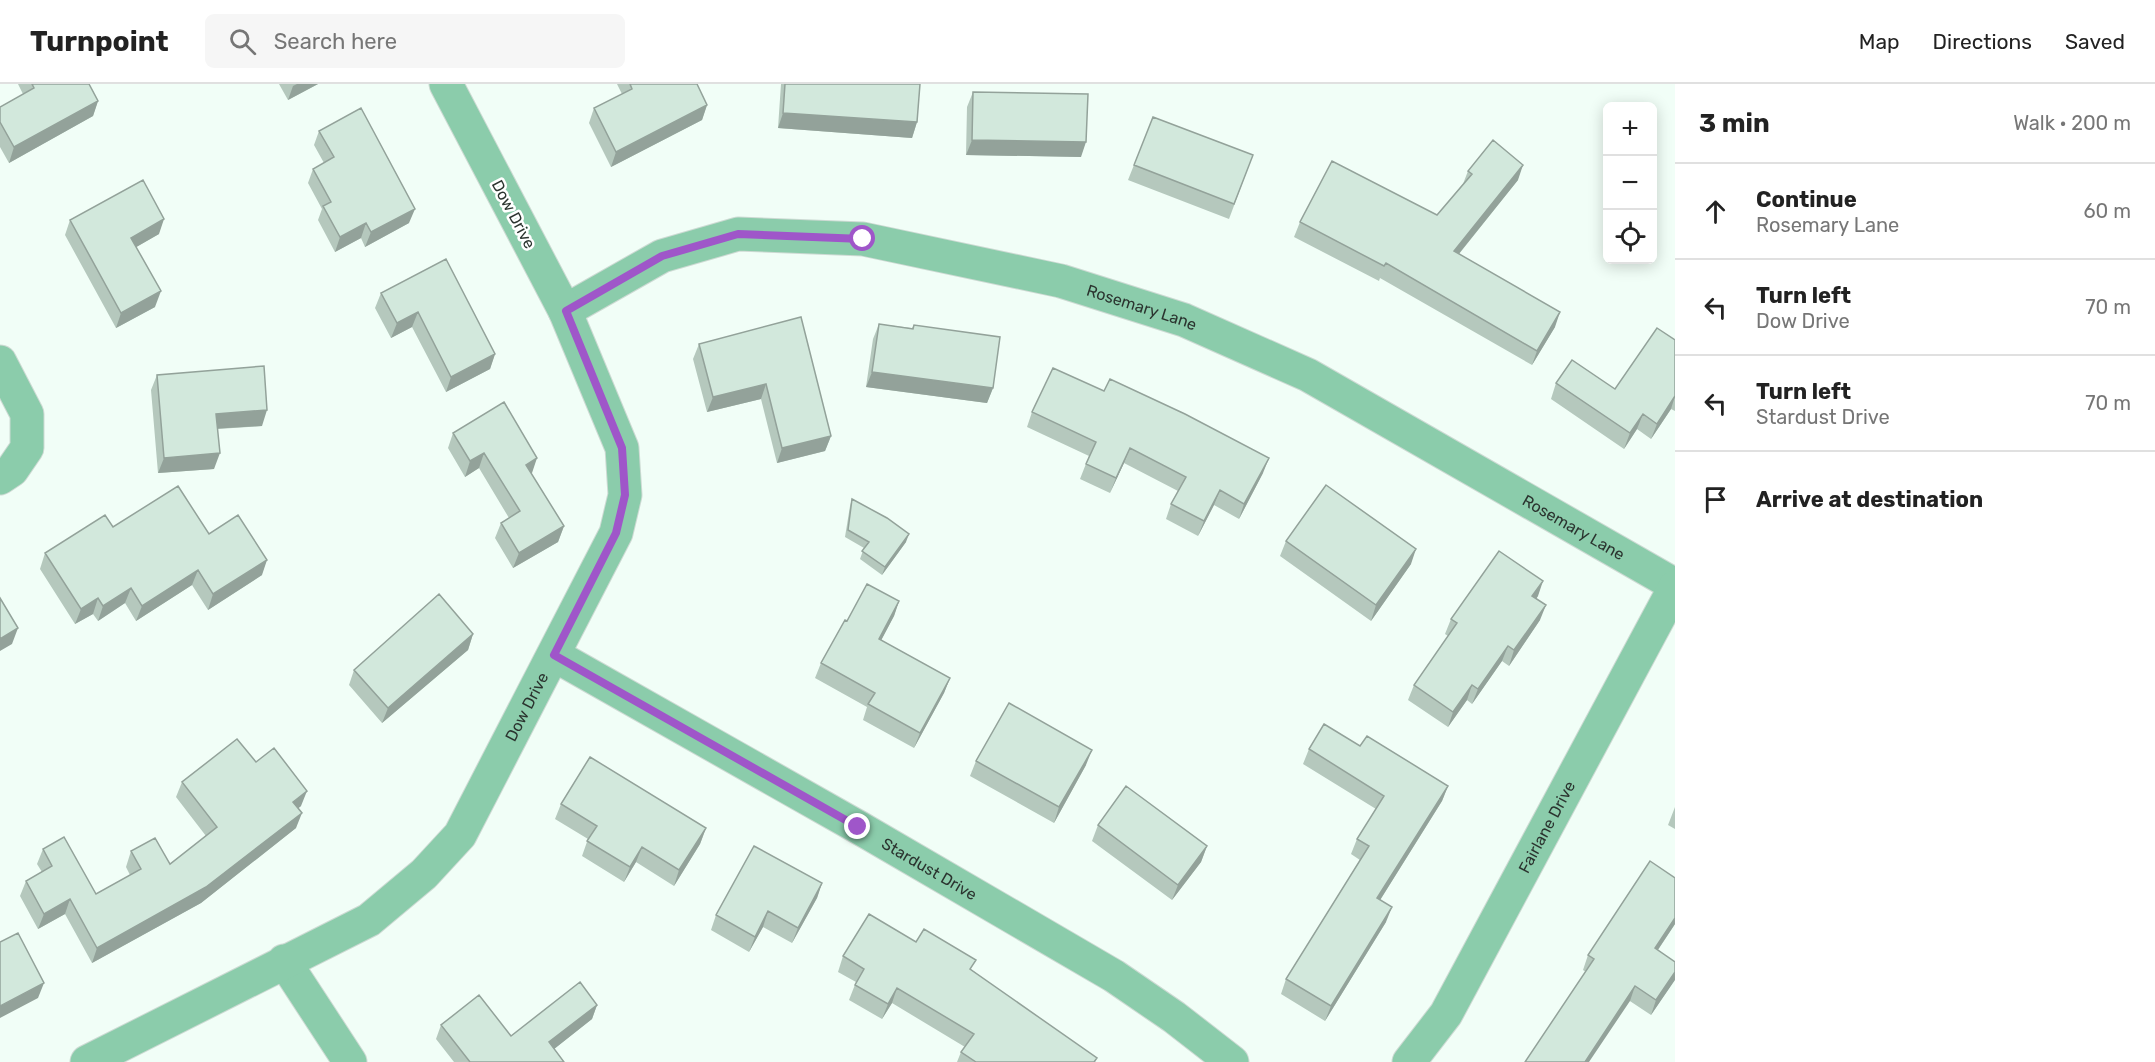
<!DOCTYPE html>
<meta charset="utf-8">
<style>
body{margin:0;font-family:Rubik,sans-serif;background:#f6f6f6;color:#222}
.controls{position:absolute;right:18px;top:18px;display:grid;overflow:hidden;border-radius:9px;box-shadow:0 3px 15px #0003}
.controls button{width:54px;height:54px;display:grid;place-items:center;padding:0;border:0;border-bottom:2px solid #e0e0e0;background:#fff;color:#222;font:30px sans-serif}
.stop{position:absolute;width:18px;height:18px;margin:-14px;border:4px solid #9f56c9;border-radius:50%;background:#fff}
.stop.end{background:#9f56c9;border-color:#fff;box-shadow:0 2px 6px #0008}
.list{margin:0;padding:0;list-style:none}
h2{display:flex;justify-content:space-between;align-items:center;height:78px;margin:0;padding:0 24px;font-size:26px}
h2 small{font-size:20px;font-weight:400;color:#767676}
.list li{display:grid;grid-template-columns:39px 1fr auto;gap:18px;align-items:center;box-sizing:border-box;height:96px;padding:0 24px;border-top:2px solid #e0e0e0}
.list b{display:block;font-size:22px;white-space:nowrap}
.list p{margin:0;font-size:20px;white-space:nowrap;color:#767676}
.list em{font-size:20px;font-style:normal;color:#767676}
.icon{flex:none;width:33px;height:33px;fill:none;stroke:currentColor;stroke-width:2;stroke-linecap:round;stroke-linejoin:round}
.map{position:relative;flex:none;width:1675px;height:978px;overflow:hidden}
header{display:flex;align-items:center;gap:36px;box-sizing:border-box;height:84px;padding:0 30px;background:#fff;border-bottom:2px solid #e0e0e0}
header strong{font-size:28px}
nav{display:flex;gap:33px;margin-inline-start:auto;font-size:21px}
.search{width:420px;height:54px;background:#f6f6f6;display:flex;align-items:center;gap:15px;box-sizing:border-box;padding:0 21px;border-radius:9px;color:#767676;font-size:22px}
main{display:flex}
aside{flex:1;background:#fff}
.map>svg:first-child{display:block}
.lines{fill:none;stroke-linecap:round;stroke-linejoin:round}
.minor-casing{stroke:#cddad3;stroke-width:35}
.minor{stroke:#8bccab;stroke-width:33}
.wall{fill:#b5c8bd}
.shaded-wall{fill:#93a29a}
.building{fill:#d2e8dc;stroke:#93a29a;stroke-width:1.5}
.route{stroke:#9f56c9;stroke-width:8}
.labels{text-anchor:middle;stroke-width:5;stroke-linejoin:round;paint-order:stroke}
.street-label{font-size:16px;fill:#2b342f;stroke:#fff}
</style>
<header>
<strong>Turnpoint</strong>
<div class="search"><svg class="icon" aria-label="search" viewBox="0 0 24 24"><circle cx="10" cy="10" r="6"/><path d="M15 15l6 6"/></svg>Search here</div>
<nav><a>Map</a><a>Directions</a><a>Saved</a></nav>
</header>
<main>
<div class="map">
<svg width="1675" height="978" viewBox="0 0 1675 978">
<rect width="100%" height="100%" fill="#f1fef7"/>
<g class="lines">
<!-- minor casing -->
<g class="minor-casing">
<g id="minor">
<path id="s1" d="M565,227L662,172L738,150L863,155L1061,197L1184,236L1308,291L1675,501"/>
<path d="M0,278L27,330V364L12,386L0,394"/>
<path id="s2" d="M554,571L858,743L1114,892L1174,933L1232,978"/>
<path d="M284,877L350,978"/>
<path id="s3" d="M87,978L369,836L424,790L460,751L616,449L625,411L622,364L565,227L446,0"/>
<path id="s4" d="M1409,978L1446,930L1675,503"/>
</g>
</g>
<!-- minor -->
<use href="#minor" class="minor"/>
</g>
<!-- wall -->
<path class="wall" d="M18,0H89L98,17L93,32L9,79L0,63V23L23,10Z
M279,0H318L288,16Z
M617,0H697L707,21L702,36L611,83L589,39L594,24L622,10Z
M781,0H920L917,38L912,54L778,44Z
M973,8L1081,73L966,71L967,23Z
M1153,33L1253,71L1229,135L1128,96Z
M319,47L409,139L365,163L361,154L335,168L318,136L322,125L308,99L313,85L324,79L314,61Z
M1468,87L1518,96L1459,170L1555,243L1532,281L1380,194L1379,197L1294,153L1300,138L1437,131L1463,100Z
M70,136L159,150L136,163L155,223L116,244L65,151Z
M381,209L495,270L490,285L446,308L412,243L391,254L375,224Z
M801,233L831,352L825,367L777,379L761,315L707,328L693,275L699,260Z
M879,240L912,244L914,241L993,304L987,319L866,303L873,255Z
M1675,256V327L1671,325L1651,355L1637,345L1624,365L1551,315L1556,299L1615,305Z
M157,291L262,342L218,345L214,385L158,389L151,306Z
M1032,328L1263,389L1239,435L1214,421L1198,452L1166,435L1171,420L1178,407L1124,379L1110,409L1080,395L1089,372L1027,343Z
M453,349L531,390L564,442L558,458L513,484L495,454L501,439L509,434L479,384L465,393L448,364Z
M852,415L906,458L882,491L860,475L864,464L845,453L850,422Z
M113,443L209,450L262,491L208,526L192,501L136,537L125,519L98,537L93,530L75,540L40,485L45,469Z
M1286,457L1411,480L1371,537L1280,472Z
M1538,512L1536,515L1540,536L1509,582L1502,577L1472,620L1467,616L1448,643L1408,616L1414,601L1448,552L1445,550L1451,535Z
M899,517L894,532L881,556L950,594L944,609L914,664L863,636L867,623L815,594L821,579L847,537Z
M473,550L468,566L382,639L349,601L354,586Z
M1360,662L1448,702L1442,717L1380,816L1386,838L1325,937L1281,910L1286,895L1360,776L1351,770L1357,755L1376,725L1303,680L1309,665Z
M976,677L1086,681L1054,739L970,692Z
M256,678L301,722L298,724L296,744L201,819L92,879L65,830L38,845L20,812L26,797L42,788L37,780L43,765L96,810L130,791L126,783L131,767L170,780L206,752L176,713L182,698Z
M561,720L706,744L700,760L674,802L636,778L624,798L582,772L588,755L555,735Z
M1675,723V745L1668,741Z
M1098,741L1207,762L1201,778L1172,816L1092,757Z
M1675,794V840L1658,866L1675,878V895L1651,931L1583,886L1588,871Z
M822,799L817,814L792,859L763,843L749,868L711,846L716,831Z
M916,858L972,886L1096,978H957L961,968L965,963L892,919L882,935L849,916L856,898L838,888L843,872Z
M597,921L592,935L554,965L564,978H454L436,955L441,941L511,952Z"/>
<!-- shaded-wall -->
<path class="shaded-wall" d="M297,0H318L288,16L293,2Z
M98,17L93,32L9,79L14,63Z
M707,21L702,36L611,83L616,68Z
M783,29L917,38L912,54L778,44Z
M972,56L1086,58L1081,73L966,71Z
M1523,81L1518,96L1449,182L1454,167Z
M415,125L409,139L365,163L371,148Z
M164,135L159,150L126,169L131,154Z
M366,139L361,154L335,168L340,153Z
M161,207L155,223L116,244L121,229Z
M418,228L412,243L391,254L397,239Z
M1560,228L1555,243L1532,281L1537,267Z
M495,270L490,285L446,308L451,293Z
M872,288L993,304L987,319L866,303Z
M766,300L761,315L707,328L713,313Z
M1675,312L1671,325L1651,355L1657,340Z
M267,326L262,342L211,345L216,330Z
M1643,330L1637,345L1624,365L1630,349Z
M831,352L825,367L777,379L782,364Z
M1130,364L1124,379L1110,409L1116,394Z
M220,369L214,385L158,389L164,374Z
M484,369L479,384L465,393L470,377Z
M537,374L532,389L520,396L526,381Z
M1269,374L1263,389L1239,435L1244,420Z
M1220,406L1214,421L1198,452L1204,437Z
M564,442L558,458L513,484L519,469Z
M909,450L906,458L882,491L885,483Z
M1416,465L1411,480L1371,537L1376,521Z
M267,476L262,491L208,526L213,510Z
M198,486L192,501L136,537L142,522Z
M1543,497L1538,512L1527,527L1532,512Z
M131,504L125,519L98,537L103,522Z
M98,514L93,530L75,540L81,525Z
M899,517L894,532L874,570L879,555Z
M1546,521L1540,536L1509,582L1514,566Z
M18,544L12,560L0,567V555Z
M473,550L468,566L382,639L388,624Z
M1508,562L1502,577L1472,620L1478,605Z
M950,594L944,609L914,664L920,649Z
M1472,601L1467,616L1448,643L1453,628Z
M1092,666L1086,681L1054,739L1059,723Z
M1448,702L1442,717L1372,829L1377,814Z
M307,707L301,722L288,733L293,718Z
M302,729L296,744L201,819L92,879L97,864Z
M706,744L700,760L674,802L679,786Z
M1207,762L1201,778L1172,816L1178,801Z
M642,763L636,778L624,798L630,783Z
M822,799L817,814L792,859L798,844Z
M70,815L65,830L38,845L44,830Z
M1392,823L1386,838L1325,937L1331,922Z
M768,827L763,843L749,868L755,853Z
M1675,834V840L1649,879L1655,864Z
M1675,888V896L1651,931L1656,916Z
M44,899L38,914L0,934V922Z
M1635,902L1630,917L1589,978H1585Z
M897,904L892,919L882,935L888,920Z
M597,921L592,935L544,973L549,958Z"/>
<!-- building -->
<path class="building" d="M32,0H89L98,17L14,63L0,38V23L34,4Z
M630,0H697L707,21L616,68L594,24L632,5Z
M785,0H920L917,38L783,29Z
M973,8L1088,10L1086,58L972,56Z
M361,24L415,125L371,148L366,139L340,153L323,122L331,118L313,85L334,73L319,47Z
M1153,33L1253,71L1234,120L1134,81Z
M1493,56L1523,81L1454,167L1560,228L1537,267L1386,179L1384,182L1300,138L1332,77L1437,131L1472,90L1468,87Z
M143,96L164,135L131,154L161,207L121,229L70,136Z
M446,175L495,270L451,293L418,228L397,239L381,209Z
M801,233L831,352L782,364L766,300L713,313L699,260Z
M879,240L913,245L914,241L1000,253L993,304L872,288Z
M1657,244L1675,256V312L1657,340L1643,330L1630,349L1556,299L1572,276L1615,305Z
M264,282L267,326L216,330L220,369L164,374L157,291Z
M1053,284L1104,307L1110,295L1185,330L1269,374L1244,420L1220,406L1204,437L1171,420L1186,393L1130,364L1116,394L1086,380L1096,358L1032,328Z
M504,318L537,374L526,381L564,442L519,469L501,439L520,427L484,369L470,377L453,349Z
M1326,401L1416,465L1376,521L1286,457Z
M178,402L209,450L238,431L267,476L213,510L198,486L142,522L131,504L103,522L98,514L81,525L45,469L105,431L113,443Z
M852,415L887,434L909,450L885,483L862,467L869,458L848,446Z
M1499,467L1543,497L1532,512L1546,521L1514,566L1508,562L1478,605L1472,601L1453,628L1414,601L1457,539L1451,535Z
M867,500L899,517L879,555L950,594L920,649L868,620L875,609L821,579L845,536L847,537Z
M439,510L473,550L388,624L354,586Z
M0,514L18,544L0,555Z
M1009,619L1092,666L1059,723L976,677Z
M1324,640L1360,662L1367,652L1448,702L1377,814L1392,823L1331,922L1286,895L1369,762L1357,755L1384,712L1309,665Z
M237,655L256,678L274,664L307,707L293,718L302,729L206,803L97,864L70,815L44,830L26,797L52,782L43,765L64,753L96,810L141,785L131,767L155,754L170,780L217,743L182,698Z
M590,673L706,744L679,786L642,763L630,783L587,757L597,742L561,720Z
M1126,702L1207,762L1178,801L1098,741Z
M754,762L822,799L798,844L768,827L755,853L716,831Z
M1650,777L1675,794V834L1655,864L1675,878V888L1656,916L1635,902L1585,978H1525L1594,875L1588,871Z
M869,830L916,858L924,845L976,876L970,885L1097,974L1094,978H976L961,968L974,950L897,904L888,920L855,901L864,885L843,872Z
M18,849L44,899L0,922V858Z
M580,898L597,921L549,958L564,978H470L441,941L479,911L511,952Z"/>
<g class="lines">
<!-- route -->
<path class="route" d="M858,743L554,571L616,449L625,411L622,364L566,227L662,172L738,150L863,155"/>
</g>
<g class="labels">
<!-- street labels -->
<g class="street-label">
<text transform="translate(514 130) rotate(62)" y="6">Dow Drive</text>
<text dy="6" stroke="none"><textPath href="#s1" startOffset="603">Rosemary Lane</textPath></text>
<text dy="6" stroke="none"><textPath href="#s1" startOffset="1089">Rosemary Lane</textPath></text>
<text dy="6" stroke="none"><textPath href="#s3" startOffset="585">Dow Drive</textPath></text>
<text dy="6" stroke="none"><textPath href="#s4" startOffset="273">Fairlane Drive</textPath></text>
<text dy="6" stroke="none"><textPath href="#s2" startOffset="432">Stardust Drive</textPath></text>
</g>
</g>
</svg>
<div class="controls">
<button>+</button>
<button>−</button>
<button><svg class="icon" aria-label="locate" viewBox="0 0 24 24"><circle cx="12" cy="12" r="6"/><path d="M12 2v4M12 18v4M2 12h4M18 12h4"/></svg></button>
</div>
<div class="stop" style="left:863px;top:155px"></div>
<div class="stop end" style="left:858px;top:743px"></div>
</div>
<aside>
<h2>3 min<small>Walk · 200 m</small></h2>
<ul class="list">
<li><svg class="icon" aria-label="ahead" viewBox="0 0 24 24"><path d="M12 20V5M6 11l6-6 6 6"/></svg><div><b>Continue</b><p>Rosemary Lane</p></div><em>60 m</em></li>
<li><svg class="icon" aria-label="left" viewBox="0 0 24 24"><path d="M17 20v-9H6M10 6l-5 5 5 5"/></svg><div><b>Turn left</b><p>Dow Drive</p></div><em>70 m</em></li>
<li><svg class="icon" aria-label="left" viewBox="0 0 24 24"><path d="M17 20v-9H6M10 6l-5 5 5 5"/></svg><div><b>Turn left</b><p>Stardust Drive</p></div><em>70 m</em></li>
<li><svg class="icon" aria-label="arrive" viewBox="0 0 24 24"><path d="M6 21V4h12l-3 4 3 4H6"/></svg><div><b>Arrive at destination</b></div></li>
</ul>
</aside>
</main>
